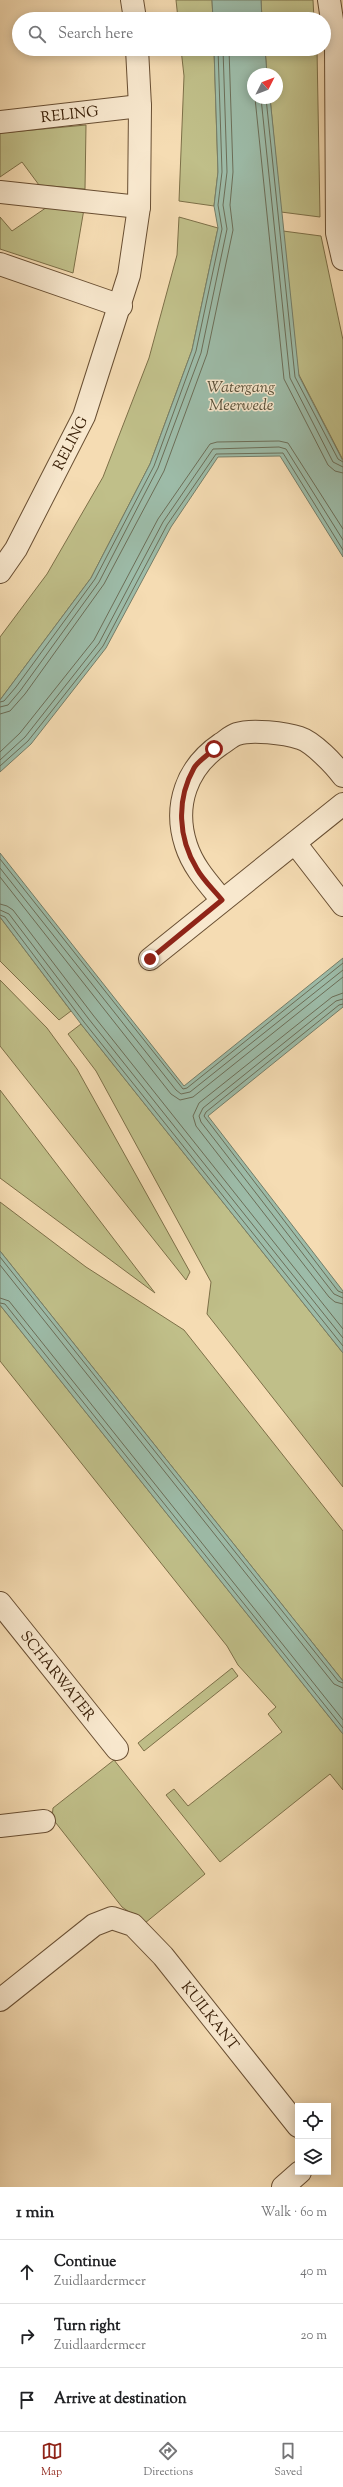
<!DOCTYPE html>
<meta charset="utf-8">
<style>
body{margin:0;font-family:"Sorts Mill Goudy",serif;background:#f6f6f6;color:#202124}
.controls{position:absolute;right:12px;bottom:12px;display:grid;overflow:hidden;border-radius:0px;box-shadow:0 2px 10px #0003}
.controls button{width:36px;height:36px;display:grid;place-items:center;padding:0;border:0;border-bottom:1px solid #e0e0e0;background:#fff;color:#202124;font:20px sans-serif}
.compass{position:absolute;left:247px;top:68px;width:36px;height:36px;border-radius:50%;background:#fff;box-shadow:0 2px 10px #0003;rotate:48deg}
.stop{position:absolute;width:12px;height:12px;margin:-9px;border:3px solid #8f2418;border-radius:50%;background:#fff}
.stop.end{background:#8f2418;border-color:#fff;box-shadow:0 1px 4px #0008}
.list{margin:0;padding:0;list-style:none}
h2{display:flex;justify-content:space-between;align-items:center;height:52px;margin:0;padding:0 16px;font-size:17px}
h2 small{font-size:13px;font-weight:400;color:#757577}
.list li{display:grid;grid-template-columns:26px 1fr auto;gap:12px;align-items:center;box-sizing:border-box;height:64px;padding:0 16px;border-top:1px solid #e0e0e0}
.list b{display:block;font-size:15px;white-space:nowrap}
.list p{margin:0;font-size:13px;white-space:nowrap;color:#757577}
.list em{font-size:13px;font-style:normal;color:#757577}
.icon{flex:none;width:22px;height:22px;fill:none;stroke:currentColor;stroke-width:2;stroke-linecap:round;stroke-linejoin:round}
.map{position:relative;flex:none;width:343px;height:2187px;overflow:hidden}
.search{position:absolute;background:#fff;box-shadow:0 2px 10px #0003;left:12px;right:12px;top:12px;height:44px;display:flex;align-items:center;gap:10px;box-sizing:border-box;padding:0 14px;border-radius:22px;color:#757577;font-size:15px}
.sheet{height:244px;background:#fff}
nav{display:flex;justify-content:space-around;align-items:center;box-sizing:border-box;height:56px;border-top:1px solid #e0e0e0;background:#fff;font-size:11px;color:#757577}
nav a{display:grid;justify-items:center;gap:2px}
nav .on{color:#8f2418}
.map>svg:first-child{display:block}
.green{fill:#c0bf89;stroke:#7d7048}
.water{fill:#9dbca9;stroke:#757e69}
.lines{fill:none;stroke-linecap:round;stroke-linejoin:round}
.shore{stroke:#6c6e58;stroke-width:1}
.street-casing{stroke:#694f33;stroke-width:24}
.street{stroke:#f8e8ce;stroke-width:22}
.route{stroke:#8f2418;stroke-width:5}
.labels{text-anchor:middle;stroke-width:3;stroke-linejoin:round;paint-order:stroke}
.street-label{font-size:15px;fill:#3a2008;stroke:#f8e8ce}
.water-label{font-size:16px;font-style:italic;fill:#584f38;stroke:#f8e8ce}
</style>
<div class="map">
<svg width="343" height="2187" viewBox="0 0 343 2187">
<rect width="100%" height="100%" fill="#f5dcb3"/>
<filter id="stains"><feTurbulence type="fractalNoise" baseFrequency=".005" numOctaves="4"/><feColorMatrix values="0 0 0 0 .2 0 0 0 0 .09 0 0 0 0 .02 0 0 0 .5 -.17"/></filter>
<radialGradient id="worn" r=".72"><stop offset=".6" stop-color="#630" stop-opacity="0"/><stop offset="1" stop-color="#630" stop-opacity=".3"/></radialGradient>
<!-- green -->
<path class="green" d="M176,0H212L213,19H178Z
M261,0H313L314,19H262Z
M181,49H214L218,172L214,206L179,201L184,76Z
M265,49H317L320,217L281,212L270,98H277V74H267Z
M86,125L85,189L39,185L22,162L0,177V133Z
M50,205L84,209L73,273L0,249V217L12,231Z
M179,217L218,228L192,350L150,464L91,578L0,700V637L47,574L103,477L149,358L177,255Z
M283,231L321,236L343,340V460L298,373Z
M0,917L71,1011L59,1020L0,961Z
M0,980L47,1028L77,1069L190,1272L186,1280L0,1046Z
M81,1024L343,1353V1487L207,1314L211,1282L96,1071L68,1034Z
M0,1090L155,1293L0,1178Z
M0,1202L86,1267L184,1330L343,1531V1681L0,1251Z
M0,1305L343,1734V1790L330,1774L220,1862L166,1795L174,1789L188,1806L282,1732L268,1714L276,1707L238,1665L227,1646L0,1361Z
M232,1668L238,1676L144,1751L138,1743Z
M114,1760L205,1874L145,1923L122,1907L52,1818L53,1808Z"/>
<!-- water -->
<path class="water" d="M212,0H261L262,19H213Z
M214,49H265L267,74H253V98H270L299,376L343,461V557L280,456L218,457L171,527L106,648L31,744L0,772V700L91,578L150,464L192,350L218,228L214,206L218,172Z
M0,853L184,1086L343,958V1007L208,1116L343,1291V1353L81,1024L0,917Z
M0,1251L343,1681V1734L0,1305Z"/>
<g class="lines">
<!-- shore -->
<path class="shore" d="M255,98L284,379L328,465L335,471L343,473
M261,98L290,378L333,462L343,467
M266,98L295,377L338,459L343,462
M0,702L4,701L16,687L95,579L154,466L196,351L222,229L218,205L222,172L218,49
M0,707L8,705L20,691L99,582L158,468L201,353L227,229L223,205L227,172L223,49
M0,714L10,711L25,694L104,584L164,471L207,354L233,230L230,205L233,172L229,49
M0,752L20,733L94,640L158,519L210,444L217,442L279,441L288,443L343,529
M0,760L25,737L99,643L163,522L213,449L279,447L286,449L343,540
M0,766L28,741L103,646L167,525L216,454L283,453L343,550
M0,859L183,1089L187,1088L343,963
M0,868L176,1090L181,1094L190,1092L343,970
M0,877L171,1094L180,1100L193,1097L343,977
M0,904L7,906L13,910L93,1015L343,1329
M0,910L9,914L88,1018L343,1338
M0,915L5,917L84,1022L343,1346
M343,993L332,997L199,1103L193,1116L196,1126L329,1297L335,1302L343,1304
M343,999L336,1001L203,1108L199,1116L201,1122L334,1294L343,1298
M343,1004L339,1005L206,1112L204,1116L338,1291L343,1293
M0,1257L338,1681L343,1683
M0,1265L334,1684L343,1688
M0,1298L9,1301L343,1720
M0,1303L5,1304L343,1728"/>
<!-- street casing -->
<g class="street-casing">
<g id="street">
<path d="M132,0L135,19"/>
<path d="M329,0L336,47L337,233L343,259"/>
<path id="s1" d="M0,122L140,106"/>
<path d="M0,192L139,207"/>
<path d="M0,264L121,306"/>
<path id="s2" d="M0,572L16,549L84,416L129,275L139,207L140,106L137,49"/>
<path d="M295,843L343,905"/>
<path d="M222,900C208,883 193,867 186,845C173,805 187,767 221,744C226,741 231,736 237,734C251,729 285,733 300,738C313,742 335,765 343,776"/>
<path d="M150,959L343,804"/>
<path id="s3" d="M0,1603L117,1749"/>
<path d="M0,1826L44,1821"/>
<path id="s4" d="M0,2000L94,1925L112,1918L133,1925L163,1956L298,2126"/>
<path d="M283,2187L300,2172"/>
</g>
</g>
<!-- street -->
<use href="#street" class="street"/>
</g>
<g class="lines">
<!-- route -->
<path class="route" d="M150,959L222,900C214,890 203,880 197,869C178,838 176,800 194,768C198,761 208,755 214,749"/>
</g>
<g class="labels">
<!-- street labels -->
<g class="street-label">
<text dy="5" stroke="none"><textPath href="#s1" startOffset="70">RELING</textPath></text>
<text dy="5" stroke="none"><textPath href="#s2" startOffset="147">RELING</textPath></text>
<text dy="5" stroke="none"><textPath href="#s3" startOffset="93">SCHARWATER</textPath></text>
<text dy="5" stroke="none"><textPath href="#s4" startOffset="281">KUILKANT</textPath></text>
</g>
<!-- water labels -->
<g class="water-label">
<text x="241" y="392">Watergang<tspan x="241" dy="18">Meerwede</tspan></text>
</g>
</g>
<rect width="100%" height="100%" filter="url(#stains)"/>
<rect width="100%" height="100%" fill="url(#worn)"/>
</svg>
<div class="controls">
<button><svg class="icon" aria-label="locate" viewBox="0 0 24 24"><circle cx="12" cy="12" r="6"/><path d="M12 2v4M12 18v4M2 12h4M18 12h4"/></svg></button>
<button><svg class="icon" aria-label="layers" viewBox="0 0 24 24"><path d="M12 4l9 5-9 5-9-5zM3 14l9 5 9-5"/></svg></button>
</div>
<svg class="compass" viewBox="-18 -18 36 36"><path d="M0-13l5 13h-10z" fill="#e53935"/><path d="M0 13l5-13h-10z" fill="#757577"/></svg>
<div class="stop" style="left:214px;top:749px"></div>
<div class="stop end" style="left:150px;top:959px"></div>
<div class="search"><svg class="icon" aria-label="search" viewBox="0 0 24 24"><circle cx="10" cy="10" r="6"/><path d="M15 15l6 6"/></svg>Search here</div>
</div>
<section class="sheet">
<h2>1 min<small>Walk · 60 m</small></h2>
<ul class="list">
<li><svg class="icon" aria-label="ahead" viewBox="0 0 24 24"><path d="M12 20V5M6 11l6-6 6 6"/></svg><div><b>Continue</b><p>Zuidlaardermeer</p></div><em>40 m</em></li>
<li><svg class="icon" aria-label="right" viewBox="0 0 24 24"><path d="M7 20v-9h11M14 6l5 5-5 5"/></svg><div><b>Turn right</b><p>Zuidlaardermeer</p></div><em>20 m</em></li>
<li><svg class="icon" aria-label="arrive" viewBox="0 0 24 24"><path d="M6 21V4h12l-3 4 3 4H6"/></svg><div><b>Arrive at destination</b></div></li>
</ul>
</section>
<nav>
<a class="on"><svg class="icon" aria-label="map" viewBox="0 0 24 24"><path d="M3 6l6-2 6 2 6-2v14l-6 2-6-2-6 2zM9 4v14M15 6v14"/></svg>Map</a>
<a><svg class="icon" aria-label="directions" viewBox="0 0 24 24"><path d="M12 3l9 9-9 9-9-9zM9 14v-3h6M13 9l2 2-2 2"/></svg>Directions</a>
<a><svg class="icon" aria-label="saved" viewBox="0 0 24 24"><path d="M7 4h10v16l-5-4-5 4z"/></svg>Saved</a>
</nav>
